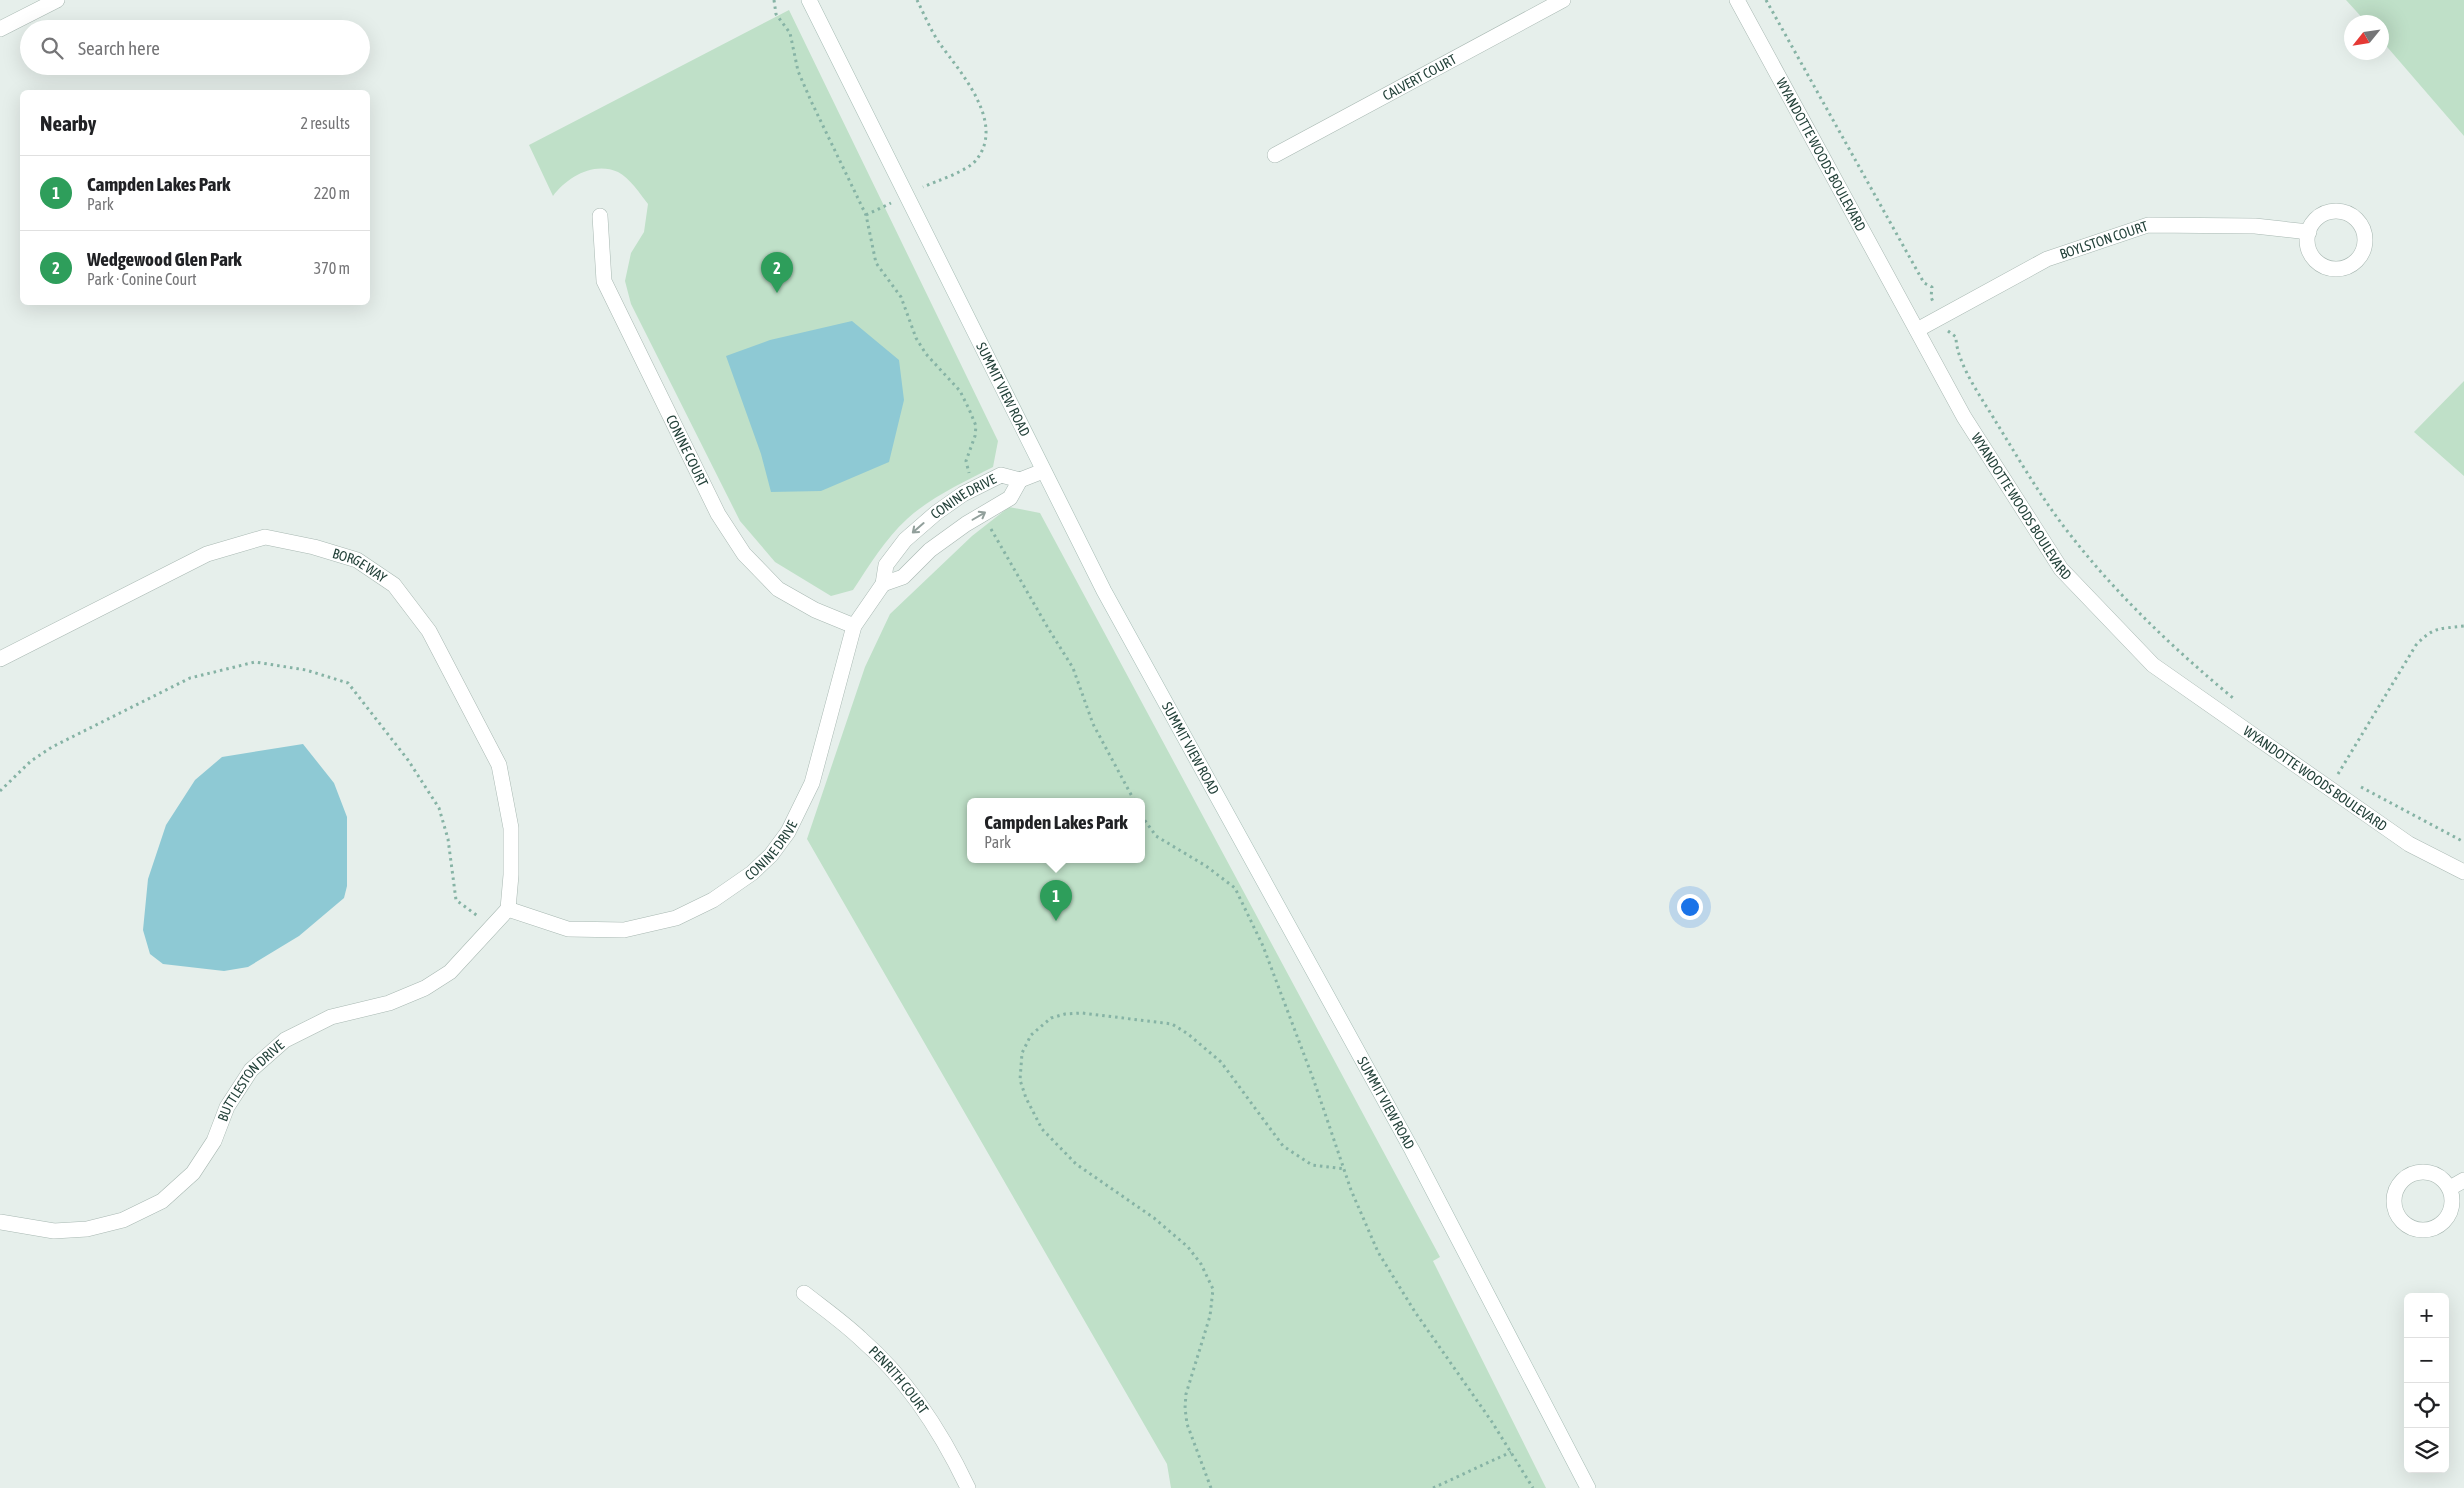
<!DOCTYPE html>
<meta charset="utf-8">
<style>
body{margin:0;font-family:"Asap Condensed",sans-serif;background:#f6f6f6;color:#202124}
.controls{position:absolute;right:15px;bottom:15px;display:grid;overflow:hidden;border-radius:8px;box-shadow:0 5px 20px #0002}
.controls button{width:45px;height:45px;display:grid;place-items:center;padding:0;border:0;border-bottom:1px solid #e0e0e0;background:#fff;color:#202124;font:25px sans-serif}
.compass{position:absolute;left:2344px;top:15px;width:45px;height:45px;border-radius:50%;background:#fff;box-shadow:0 5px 20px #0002;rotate:240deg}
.you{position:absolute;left:1689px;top:906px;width:18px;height:18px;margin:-12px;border:4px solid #fff;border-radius:50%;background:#1a73e8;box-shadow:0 0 0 8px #1a73e833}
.badge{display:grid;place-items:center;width:32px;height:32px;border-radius:50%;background:#7f4e3f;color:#fff;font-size:16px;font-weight:700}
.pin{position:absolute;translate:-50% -41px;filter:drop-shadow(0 1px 2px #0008)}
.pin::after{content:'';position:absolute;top:26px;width:18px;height:15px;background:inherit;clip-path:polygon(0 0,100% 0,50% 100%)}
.popup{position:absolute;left:967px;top:798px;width:178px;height:65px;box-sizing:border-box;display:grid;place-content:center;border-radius:8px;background:#fff;filter:drop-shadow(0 1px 4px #0005);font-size:16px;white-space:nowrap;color:#757577}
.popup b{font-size:19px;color:#202124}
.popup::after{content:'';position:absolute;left:50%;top:100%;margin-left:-10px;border:10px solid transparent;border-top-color:#fff}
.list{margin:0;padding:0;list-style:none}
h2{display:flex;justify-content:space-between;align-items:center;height:65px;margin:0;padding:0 20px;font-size:21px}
h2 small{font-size:16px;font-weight:400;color:#757577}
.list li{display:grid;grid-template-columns:32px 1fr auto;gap:15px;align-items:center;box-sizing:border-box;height:75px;padding:0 20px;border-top:1px solid #e0e0e0}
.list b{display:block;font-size:19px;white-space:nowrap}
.list p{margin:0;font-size:16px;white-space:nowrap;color:#757577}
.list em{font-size:16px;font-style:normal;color:#757577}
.icon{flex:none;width:28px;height:28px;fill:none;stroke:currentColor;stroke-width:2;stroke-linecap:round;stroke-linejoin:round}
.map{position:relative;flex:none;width:2464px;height:1488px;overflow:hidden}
.search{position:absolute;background:#fff;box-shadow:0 5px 20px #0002;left:20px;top:20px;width:350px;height:55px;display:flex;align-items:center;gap:12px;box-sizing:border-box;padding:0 18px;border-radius:28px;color:#757577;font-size:19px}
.panel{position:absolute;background:#fff;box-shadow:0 5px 20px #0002;left:20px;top:90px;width:350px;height:215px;border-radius:8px}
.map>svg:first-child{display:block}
.green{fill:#bfe0c8;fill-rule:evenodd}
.water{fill:#8ec9d4}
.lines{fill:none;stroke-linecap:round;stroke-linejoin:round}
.street-casing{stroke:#a8b8b2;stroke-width:16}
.secondary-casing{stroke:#a4bbb3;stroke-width:16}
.path{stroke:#86b3a5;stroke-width:3;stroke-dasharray:2.5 4;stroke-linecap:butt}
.street{stroke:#fff;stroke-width:15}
.secondary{stroke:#fff;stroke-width:15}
.oneway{stroke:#92a09c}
.labels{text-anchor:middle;stroke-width:4;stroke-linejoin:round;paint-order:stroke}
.street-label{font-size:14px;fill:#24423a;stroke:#f7fbf9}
</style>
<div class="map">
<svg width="2464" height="1488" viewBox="0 0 2464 1488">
<rect width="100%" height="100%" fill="#e6efeb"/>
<!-- green -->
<path class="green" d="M2346,0H2464V136L2382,41V22H2366Z
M789,10L998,441L993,467C964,482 931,497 907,519C885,539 869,566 853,590L831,596L775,562L740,521L631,304L625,281L631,253L644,232L648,204C640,194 630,178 618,172C594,161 567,177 553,196L529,145Z
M2464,381V476L2414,432Z
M1009,507L1040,513L1440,1257L1433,1261L1546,1488H1171L1167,1464L807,839L865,667L890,614L972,536ZM971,802H1141V860H971Z"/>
<!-- water -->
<path class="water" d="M852,321L899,360L904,400L889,462L821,491L771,492L761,454L726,356L770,340Z
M303,744L334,783L347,817V886L344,898L299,936L248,967L224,971L163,964L150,954L143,930L148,879L166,825L195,780L222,757Z"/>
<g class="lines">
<!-- street casing -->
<g class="street-casing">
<g id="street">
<path id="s1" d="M1737,0L1964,417L2061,569L2153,665L2409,844L2464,872"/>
<path d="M0,29L57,0"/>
<path id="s2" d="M1275,155L1563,0"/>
<circle cx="2336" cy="240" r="29"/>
<path id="s3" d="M600,216L604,281L718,514L744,554L778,589L815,610L854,626"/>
<path id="s4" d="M1917,330L2047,259L2148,225L2255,226L2309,232"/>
<path d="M883,584L903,577L930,550L966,524L1010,498L1020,480"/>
<path id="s5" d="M0,659L207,554L265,537L314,547L357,560L394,585L429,631L499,765L511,828V875L508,909"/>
<path id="s6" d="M508,909L568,929L624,930L676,918L713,900L752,873L771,855L788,832L812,783L854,626L883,584L886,565L905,540L936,513L963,494L1001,475L1020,480L1043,471"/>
<circle cx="2423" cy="1201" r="29"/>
<path d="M2450,1188L2464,1180"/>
<path id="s7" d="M0,1222L54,1231L87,1229L123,1220L162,1201L193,1173L214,1141L227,1107L251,1070L285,1040L331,1017L389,1003L425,988L450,972L508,909"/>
<path id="s8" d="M804,1293C823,1308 843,1322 861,1339C907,1379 942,1433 968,1488"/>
</g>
</g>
<!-- secondary casing -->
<g class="secondary-casing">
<g id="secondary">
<path id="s9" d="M809,0L1104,591L1412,1150L1588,1488"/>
</g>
</g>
<!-- path -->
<path class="path" d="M774,0L776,14L790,33L798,71L811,101L866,215L876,263L901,297L916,338L926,354L960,391L969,409L976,426L975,436L966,461L969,473
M917,0C924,14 931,31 940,44C961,73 1005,122 977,159C969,171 936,181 923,187
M1766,0L1924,283L1932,287L1931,297L1934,304
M866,215L891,203
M1948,331L1956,337C1956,363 1983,400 1996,422C2020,461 2043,501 2072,537C2119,597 2174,649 2233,698
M991,529L1048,628L1073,668L1093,724L1135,802
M2338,774L2416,645C2434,626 2440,629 2464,626
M2361,787L2464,842
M0,791L31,761L52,747L190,678L255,662L306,670L348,683L408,760L439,808L448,839L456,900L479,917
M1141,815L1156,836L1206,866L1235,888L1263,946L1314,1081L1351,1190L1378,1252L1415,1312L1492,1422L1533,1488
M1211,1488L1187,1424L1185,1408L1186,1394L1210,1316L1213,1289L1201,1264L1188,1247L1154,1218L1076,1164L1042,1129L1026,1098L1020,1080L1022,1053L1031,1035L1051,1018L1065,1014L1082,1013L1172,1024L1188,1034L1221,1062L1283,1146L1312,1165L1345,1169
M1433,1488L1511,1452"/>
<!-- street -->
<use href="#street" class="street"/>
<!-- secondary -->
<use href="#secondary" class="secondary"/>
</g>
<!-- one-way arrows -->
<defs><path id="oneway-shaft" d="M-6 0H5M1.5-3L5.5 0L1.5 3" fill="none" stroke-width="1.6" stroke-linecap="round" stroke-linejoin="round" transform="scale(1.25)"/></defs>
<g class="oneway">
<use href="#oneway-shaft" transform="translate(979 516) rotate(-30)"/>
<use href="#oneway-shaft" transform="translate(918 528) rotate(139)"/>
</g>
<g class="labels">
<!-- street labels -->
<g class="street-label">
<text dy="5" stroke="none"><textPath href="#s2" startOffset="164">CALVERT COURT</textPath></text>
<text dy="5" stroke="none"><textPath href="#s1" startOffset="176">WYANDOTTE WOODS BOULEVARD</textPath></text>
<text dy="5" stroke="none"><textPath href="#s4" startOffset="208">BOYLSTON COURT</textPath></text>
<text dy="5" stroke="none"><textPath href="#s9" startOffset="435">SUMMIT VIEW ROAD</textPath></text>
<text dy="5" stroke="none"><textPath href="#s3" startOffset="254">CONINE COURT</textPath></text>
<text dy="5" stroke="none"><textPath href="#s6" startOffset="708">CONINE DRIVE</textPath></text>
<text dy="5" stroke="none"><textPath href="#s1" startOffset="581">WYANDOTTE WOODS BOULEVARD</textPath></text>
<text dy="5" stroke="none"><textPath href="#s5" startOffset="392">BORGE WAY</textPath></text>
<text dy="5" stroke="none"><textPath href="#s9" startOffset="840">SUMMIT VIEW ROAD</textPath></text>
<text dy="5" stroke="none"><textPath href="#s1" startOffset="986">WYANDOTTE WOODS BOULEVARD</textPath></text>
<text dy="5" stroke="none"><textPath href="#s6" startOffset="291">CONINE DRIVE</textPath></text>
<text dy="5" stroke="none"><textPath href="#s7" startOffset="320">BUTTLESTON DRIVE</textPath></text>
<text dy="5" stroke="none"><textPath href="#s9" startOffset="1245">SUMMIT VIEW ROAD</textPath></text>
<text dy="5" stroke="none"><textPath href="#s8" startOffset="129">PENRITH COURT</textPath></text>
</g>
</g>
</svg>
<div class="controls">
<button>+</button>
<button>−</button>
<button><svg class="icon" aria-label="locate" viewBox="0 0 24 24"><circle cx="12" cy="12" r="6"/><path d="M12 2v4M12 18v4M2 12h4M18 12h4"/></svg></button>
<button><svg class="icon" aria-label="layers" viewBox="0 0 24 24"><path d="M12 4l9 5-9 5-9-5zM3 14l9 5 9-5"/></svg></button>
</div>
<svg class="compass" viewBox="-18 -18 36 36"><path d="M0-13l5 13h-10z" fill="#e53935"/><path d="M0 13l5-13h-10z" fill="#757577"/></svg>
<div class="you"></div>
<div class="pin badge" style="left:1056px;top:921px;background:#2e9e5b">1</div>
<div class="popup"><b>Campden Lakes Park</b>Park</div>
<div class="pin badge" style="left:777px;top:293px;background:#2e9e5b">2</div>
<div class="search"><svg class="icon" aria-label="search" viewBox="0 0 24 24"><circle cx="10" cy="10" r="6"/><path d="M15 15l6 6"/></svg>Search here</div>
<section class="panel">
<h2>Nearby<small>2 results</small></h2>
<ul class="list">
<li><span class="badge" style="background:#2e9e5b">1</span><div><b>Campden Lakes Park</b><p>Park</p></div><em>220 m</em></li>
<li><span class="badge" style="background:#2e9e5b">2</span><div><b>Wedgewood Glen Park</b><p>Park · Conine Court</p></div><em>370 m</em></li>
</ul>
</section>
</div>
